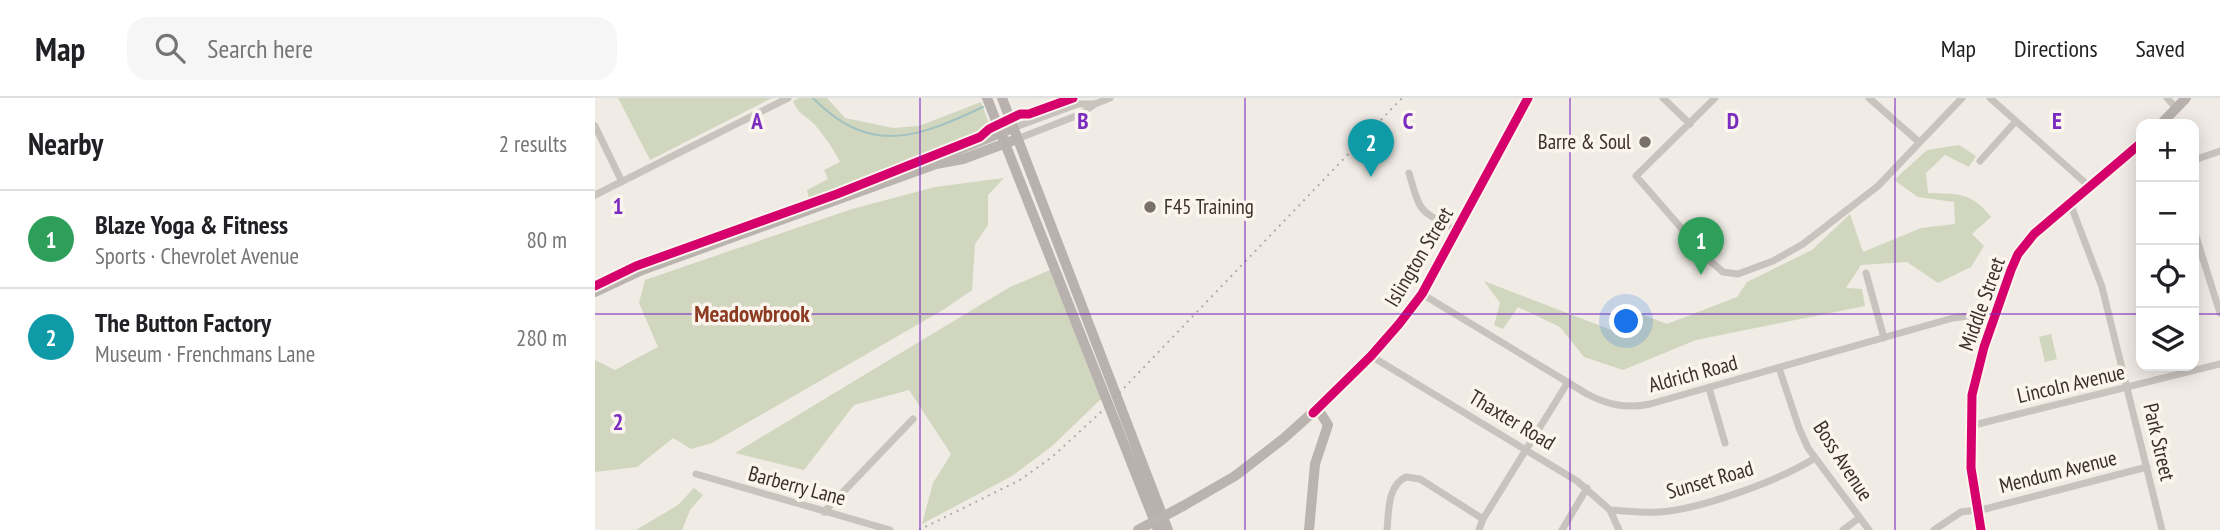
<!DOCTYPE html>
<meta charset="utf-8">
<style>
body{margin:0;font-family:"PT Sans Narrow",sans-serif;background:#f6f6f6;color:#202124}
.controls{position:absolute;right:21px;top:21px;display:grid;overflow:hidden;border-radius:14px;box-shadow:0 4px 18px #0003}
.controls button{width:63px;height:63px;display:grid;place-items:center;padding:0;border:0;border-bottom:2px solid #e0e0e0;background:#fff;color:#202124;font:35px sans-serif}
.you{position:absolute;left:1032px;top:224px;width:24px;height:24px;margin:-18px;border:5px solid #fff;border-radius:50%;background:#1a73e8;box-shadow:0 0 0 10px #1a73e833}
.badge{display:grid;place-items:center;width:46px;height:46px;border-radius:50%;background:#111827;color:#fff;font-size:23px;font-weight:700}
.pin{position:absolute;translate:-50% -58px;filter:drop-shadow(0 2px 4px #0008)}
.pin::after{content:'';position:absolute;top:37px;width:24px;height:21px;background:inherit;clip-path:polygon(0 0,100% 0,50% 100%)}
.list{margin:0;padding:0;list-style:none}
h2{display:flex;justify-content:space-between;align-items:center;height:91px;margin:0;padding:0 28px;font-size:30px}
h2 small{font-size:23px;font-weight:400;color:#757577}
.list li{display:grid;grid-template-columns:46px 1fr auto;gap:21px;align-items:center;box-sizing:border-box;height:98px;padding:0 28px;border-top:2px solid #e0e0e0}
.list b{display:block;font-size:26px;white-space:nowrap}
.list p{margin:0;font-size:23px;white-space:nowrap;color:#757577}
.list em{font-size:23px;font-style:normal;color:#757577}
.icon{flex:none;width:38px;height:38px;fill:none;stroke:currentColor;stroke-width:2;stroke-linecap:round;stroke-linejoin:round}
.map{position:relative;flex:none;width:1625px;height:432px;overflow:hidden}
header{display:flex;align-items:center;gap:42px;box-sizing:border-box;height:98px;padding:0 35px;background:#fff;border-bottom:2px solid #e0e0e0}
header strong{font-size:33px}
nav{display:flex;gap:38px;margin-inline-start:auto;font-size:24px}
.search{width:490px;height:63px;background:#f6f6f6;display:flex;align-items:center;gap:18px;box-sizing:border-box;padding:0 24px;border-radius:21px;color:#757577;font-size:26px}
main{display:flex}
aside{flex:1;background:#fff}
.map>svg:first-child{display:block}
.green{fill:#d1d6bf}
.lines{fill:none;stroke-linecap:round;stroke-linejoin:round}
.stream{stroke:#a1c2c1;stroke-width:2}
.street{stroke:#c9c3be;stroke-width:7}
.secondary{stroke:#bab3ae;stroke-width:10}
.primary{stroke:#b8b1ad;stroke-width:10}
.rail{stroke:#b1aca8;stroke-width:2;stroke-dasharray:2 5;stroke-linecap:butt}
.secondary-bridge{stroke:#bab3ae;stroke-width:10}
.cycleway-casing{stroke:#fbf5ee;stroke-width:13}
.cycleway{stroke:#d6006c;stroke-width:9}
.grid{fill:none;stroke:#7b2cbf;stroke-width:2;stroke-opacity:0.55}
.poi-dot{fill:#7a716c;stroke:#fbf5ee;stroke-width:2.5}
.labels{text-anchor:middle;stroke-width:7;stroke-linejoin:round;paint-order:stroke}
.poi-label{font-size:21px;fill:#3b302b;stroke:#fbf5ee;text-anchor:end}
.street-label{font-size:21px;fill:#3b302b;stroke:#fbf5ee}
.neighbourhood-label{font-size:23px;font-weight:bold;fill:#8c3b22;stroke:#fbf5ee}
.grid-label{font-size:23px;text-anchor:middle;font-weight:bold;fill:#7b2cbf;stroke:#fbf5ee;stroke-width:7;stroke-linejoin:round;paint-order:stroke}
</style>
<header>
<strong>Map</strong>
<div class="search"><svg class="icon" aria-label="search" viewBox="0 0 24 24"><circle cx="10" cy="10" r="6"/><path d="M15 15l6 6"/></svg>Search here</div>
<nav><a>Map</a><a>Directions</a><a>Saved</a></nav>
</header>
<main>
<aside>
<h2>Nearby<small>2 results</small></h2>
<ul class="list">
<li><span class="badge" style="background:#2e9e5b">1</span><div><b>Blaze Yoga &amp; Fitness</b><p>Sports · Chevrolet Avenue</p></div><em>80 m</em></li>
<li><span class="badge" style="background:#0f9aa8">2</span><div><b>The Button Factory</b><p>Museum · Frenchmans Lane</p></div><em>280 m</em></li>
</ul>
</aside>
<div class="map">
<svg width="1625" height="432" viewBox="0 0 1625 432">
<rect width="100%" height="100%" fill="#f0ebe5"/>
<!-- green -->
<path class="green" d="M23,0H177L55,62Z
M204,0H232L250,20L298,30L324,28L386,4L393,23L392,33L384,38L224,101H214L212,92L233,81L229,72L245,64C238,50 230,39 220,27C210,16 204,18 198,3Z
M1364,47L1381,58L1374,69L1350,57L1331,75L1333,95C1364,96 1376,94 1396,119L1377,136L1389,148L1376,169L1343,185L1312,164L1266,167L1251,190L1267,191L1270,208L1101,242L1028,272L989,259L965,229L923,209L908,231L899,227L905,205L889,183L1024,235L1033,211L1072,226L1142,199L1152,184L1217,152L1255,116L1268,154L1326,130L1360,126L1359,104L1323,99L1299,82L1332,52Z
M409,80L393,97V127L380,146L377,192L348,212L117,345L96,351L78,340L42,369L0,374V262L20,272L63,249L44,205L50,182L257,111L340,89Z
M455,172L506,301L456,349L417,378L327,426L338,385L356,356L314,292L259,307L209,372L140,355L415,189Z
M1456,236L1462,261L1450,264L1444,239Z
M99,390L108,397L95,412L87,432H41L83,407Z"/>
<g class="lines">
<!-- stream -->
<path class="stream" d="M218,0C275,58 322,40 388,9"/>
<!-- street -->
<path class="street" d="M1068,0L1095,26
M1120,0L1041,78L1114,162L1128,174L1143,176L1178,163L1208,146L1283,88L1367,0
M1274,0L1324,44
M1395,0L1495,89
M1572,0L1581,10
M0,28L27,84
M418,30L483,6H499
M422,41L486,16L500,6L515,0
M1599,62L1625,53
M1385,63L1421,23
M814,75C826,117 824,112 862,132
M0,97L193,0
M1475,105L1507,189L1567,432
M1599,132L1625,215
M1271,175L1289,240
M827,196L992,296C1013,307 1032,311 1055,306L1358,220L1400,215
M776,258L982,383L1015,412L1024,432
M1184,270L1204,330L1213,350L1274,432
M1114,290L1130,345
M1375,328L1625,266
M101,376L295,432
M1015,412C1032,413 1049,415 1065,414C1107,411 1185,382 1220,360
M229,414L318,321
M792,432C794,413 792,388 811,379L825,381L888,421
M884,432L888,421L973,284
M967,432L992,390
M1248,432L1264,420
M1339,432L1366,414L1390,411L1552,369"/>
<!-- secondary -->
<path class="secondary" d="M346,63L365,51L418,30
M0,194L47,172L341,66L368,61L422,41
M588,408L640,378L688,341L745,290L804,226L831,189L933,0
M714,432L720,366L733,327L723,311"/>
<!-- primary -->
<path class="primary" d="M392,0L563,432
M407,0L573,432
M1566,26L1591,0
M1386,432L1376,370L1377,297L1389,249L1416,172L1423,156L1439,136L1546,45"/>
<!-- rail -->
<path class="rail" d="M324,432L425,382L457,359L505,315L807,0"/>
<!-- secondary-bridge -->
<path class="secondary-bridge" d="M543,432L588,408"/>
<!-- cycleway casing -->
<g class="cycleway-casing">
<path id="cycleway" d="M0,188L41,168L242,96L385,39L394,31L425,16H434L478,0
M718,315L776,258L804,226L827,196L933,0
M1386,432L1376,370L1377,297L1389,249L1416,172L1423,156L1439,136L1546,45"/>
</g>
<!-- cycleway -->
<use href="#cycleway" class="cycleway"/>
</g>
<!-- grid -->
<path class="grid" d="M325,0V432M650,0V432M975,0V432M1300,0V432M0,216H1546M1599,216H1625"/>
<!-- markers -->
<g class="poi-dot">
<circle cx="1050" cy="44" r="7"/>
<circle cx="555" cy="109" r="7"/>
</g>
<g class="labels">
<!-- poi labels -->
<g class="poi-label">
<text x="1036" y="51">Barre &amp; Soul</text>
<text x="569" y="116" text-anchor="start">F45 Training</text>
</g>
<!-- street labels -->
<g class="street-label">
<text transform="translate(824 159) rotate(-59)" y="7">Islington Street</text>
<text transform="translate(1387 206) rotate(-70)" y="7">Middle Street</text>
<text transform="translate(1098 276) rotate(-15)" y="7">Aldrich Road</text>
<text transform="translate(1476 286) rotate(-13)" y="7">Lincoln Avenue</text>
<text transform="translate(917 322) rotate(31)" y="7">Thaxter Road</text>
<text transform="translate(1564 344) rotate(77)" y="7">Park Street</text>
<text transform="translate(1248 363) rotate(57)" y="7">Boss Avenue</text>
<text transform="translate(1463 374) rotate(-14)" y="7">Mendum Avenue</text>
<text transform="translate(1115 382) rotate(-16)" y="7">Sunset Road</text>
<text transform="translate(202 388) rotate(15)" y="7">Barberry Lane</text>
</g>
<!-- neighbourhood labels -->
<g class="neighbourhood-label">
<text x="157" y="224">Meadowbrook</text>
</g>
</g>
<g class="grid-label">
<text x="162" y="31">A</text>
<text x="488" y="31">B</text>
<text x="813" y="31">C</text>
<text x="1138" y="31">D</text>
<text x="1462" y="31">E</text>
<text x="23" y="116">1</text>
<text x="23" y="332">2</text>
</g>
</svg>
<div class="controls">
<button>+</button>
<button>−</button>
<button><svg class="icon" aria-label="locate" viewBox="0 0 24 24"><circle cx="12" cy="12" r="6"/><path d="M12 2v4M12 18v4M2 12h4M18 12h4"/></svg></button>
<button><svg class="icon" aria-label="layers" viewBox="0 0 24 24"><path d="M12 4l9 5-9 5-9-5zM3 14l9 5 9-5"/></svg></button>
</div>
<div class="you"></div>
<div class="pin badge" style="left:1106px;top:177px;background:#2e9e5b">1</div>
<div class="pin badge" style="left:776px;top:79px;background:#0f9aa8">2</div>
</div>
</main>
